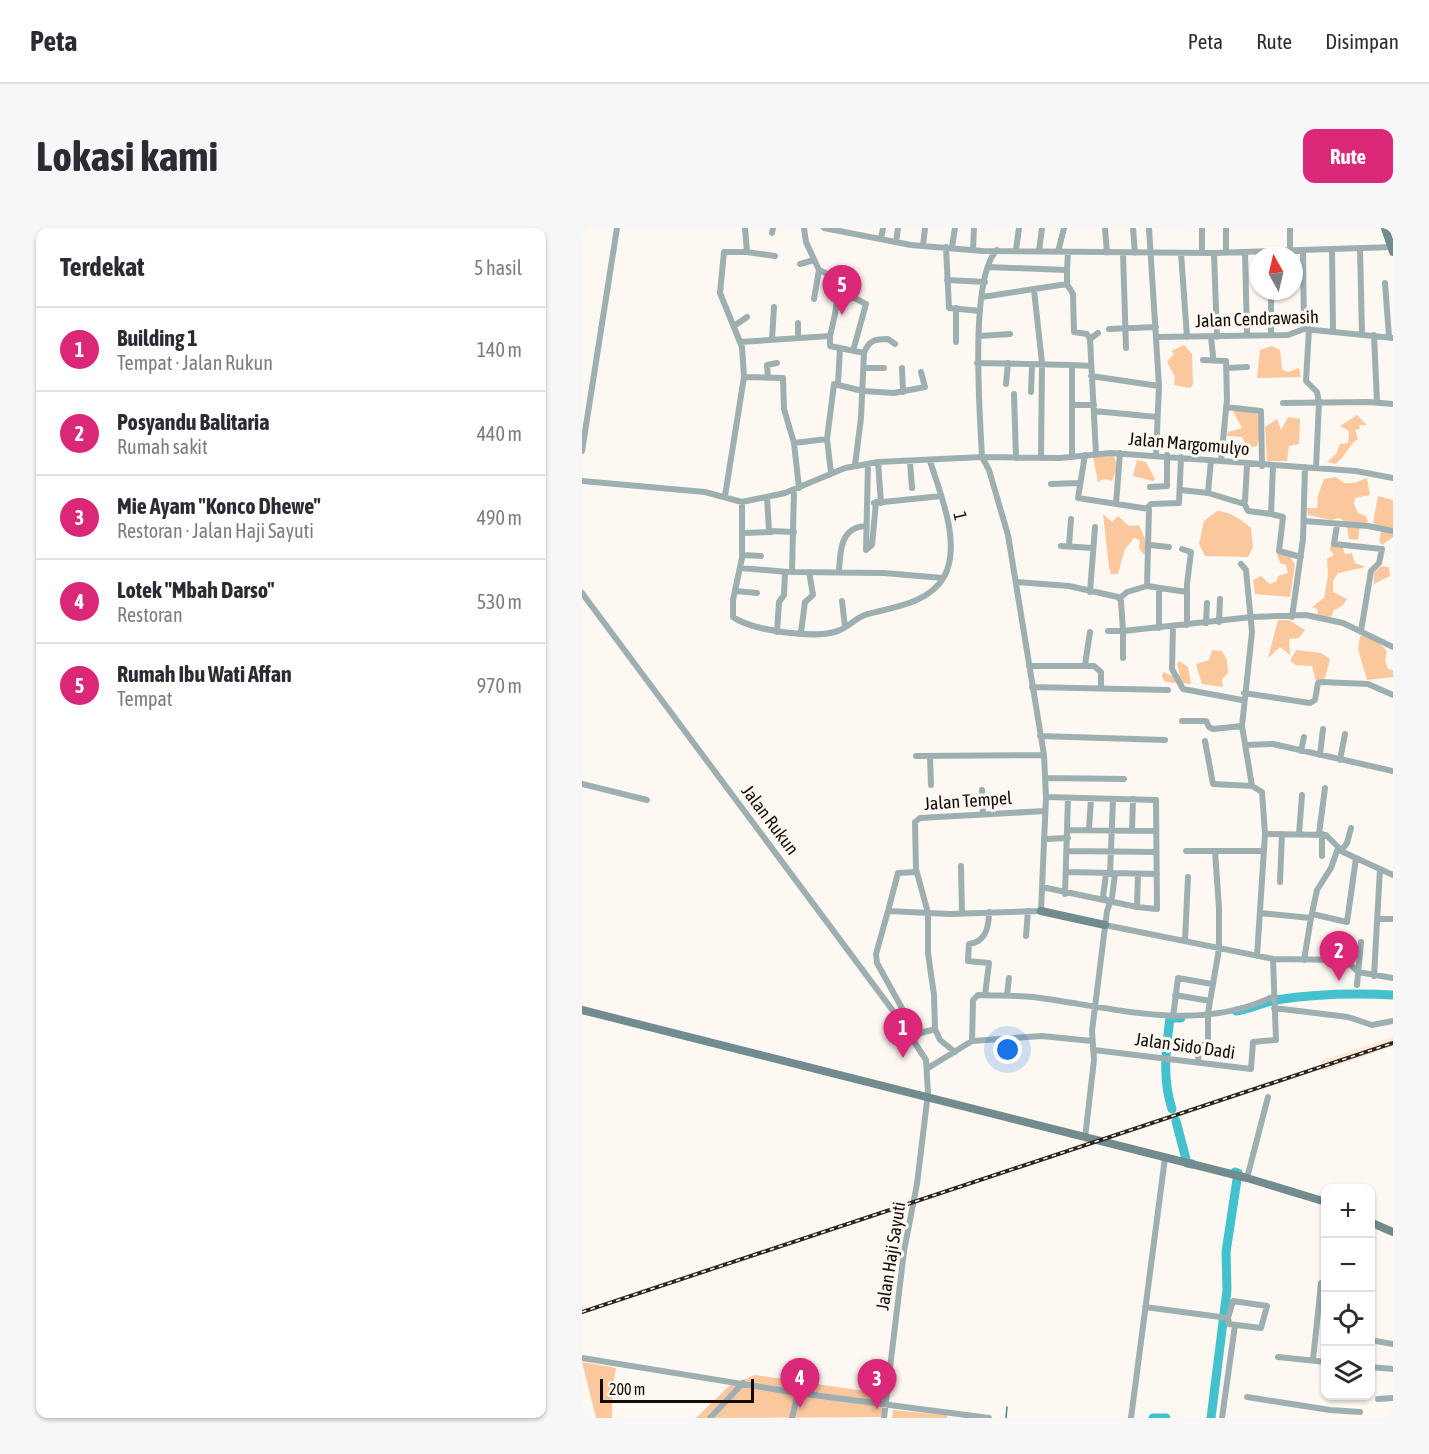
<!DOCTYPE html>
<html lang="id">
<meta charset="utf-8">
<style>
body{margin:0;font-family:"Asap Condensed",sans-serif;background:#f7f7f7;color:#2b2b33}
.controls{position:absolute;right:18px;bottom:18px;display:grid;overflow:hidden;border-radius:12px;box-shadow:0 2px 4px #0004}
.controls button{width:54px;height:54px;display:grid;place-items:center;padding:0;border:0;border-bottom:2px solid #e1e1e2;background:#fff;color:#2b2b33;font:30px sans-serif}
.compass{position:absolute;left:667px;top:18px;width:54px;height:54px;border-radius:50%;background:#fff;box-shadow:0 2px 4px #0004;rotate:352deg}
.scale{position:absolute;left:18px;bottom:15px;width:154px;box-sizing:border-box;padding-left:6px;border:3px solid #140b04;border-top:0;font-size:16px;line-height:21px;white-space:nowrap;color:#140b04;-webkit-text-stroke:4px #fef8f3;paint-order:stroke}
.you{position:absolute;left:426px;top:822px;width:21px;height:21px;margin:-15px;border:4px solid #fff;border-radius:50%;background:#1a73e8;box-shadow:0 0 0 9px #1a73e833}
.badge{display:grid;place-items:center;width:39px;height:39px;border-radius:50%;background:#db2777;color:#fff;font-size:20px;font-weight:700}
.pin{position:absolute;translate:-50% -50px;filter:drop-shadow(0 2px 3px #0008)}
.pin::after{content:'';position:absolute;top:32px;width:21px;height:18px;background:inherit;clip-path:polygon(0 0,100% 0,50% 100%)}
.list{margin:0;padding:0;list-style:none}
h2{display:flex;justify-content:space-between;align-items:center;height:78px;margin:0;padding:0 24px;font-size:26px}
h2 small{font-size:20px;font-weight:400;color:#7c7c81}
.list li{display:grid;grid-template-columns:39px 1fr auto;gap:18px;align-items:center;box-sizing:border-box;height:84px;padding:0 24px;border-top:2px solid #e1e1e2}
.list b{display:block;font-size:22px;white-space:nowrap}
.list p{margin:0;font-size:20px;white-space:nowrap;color:#7c7c81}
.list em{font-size:20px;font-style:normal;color:#7c7c81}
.icon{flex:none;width:33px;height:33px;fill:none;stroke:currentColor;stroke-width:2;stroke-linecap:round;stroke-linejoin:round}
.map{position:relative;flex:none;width:811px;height:1190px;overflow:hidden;border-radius:12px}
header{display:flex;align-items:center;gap:36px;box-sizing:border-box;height:84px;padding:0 30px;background:#fff;border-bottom:2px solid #e1e1e2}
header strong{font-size:28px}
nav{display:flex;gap:33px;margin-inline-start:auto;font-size:21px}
.intro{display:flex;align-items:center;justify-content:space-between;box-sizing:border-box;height:144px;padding:0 36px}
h1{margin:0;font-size:42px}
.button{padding:15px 27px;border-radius:12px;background:#db2777;color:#fff;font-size:21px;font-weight:700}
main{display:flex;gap:36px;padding:0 36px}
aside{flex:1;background:#fff;border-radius:12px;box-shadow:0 2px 4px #0004}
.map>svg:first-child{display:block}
.built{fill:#fee8d7}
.green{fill:#fbc89e}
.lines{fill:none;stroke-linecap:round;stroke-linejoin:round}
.stream{stroke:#358b91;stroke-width:1.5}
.river{stroke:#43c2cd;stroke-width:9}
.street{stroke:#9dafb1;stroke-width:6}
.secondary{stroke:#718b8e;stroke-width:8}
.rail-casing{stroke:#2c231d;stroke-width:4}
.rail{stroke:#fef8f3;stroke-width:1.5;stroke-dasharray:4.5;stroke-linecap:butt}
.labels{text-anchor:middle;stroke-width:6;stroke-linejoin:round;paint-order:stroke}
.street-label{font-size:18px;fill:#140b04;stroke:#fef8f3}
</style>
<header>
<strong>Peta</strong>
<nav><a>Peta</a><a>Rute</a><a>Disimpan</a></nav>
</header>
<div class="intro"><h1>Lokasi kami</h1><a class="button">Rute</a></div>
<main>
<aside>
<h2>Terdekat<small>5 hasil</small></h2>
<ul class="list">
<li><span class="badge">1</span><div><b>Building 1</b><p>Tempat · Jalan Rukun</p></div><em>140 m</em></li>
<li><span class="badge">2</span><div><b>Posyandu Balitaria</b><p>Rumah sakit</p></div><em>440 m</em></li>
<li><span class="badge">3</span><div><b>Mie Ayam &quot;Konco Dhewe&quot;</b><p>Restoran · Jalan Haji Sayuti</p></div><em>490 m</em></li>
<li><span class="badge">4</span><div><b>Lotek &quot;Mbah Darso&quot;</b><p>Restoran</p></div><em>530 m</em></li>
<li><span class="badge">5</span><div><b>Rumah Ibu Wati Affan</b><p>Tempat</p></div><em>970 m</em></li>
</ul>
</aside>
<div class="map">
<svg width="811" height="1190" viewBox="0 0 811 1190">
<rect width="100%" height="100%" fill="#fef8f3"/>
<!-- built -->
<path class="built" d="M811,809V818L741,843L738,833Z"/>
<!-- green -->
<path class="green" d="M602,117L610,126L611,156L608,160L592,157L593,149L585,134L592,126L589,123Z
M690,118L698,122L700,141L706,144L717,140L719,149L675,150L678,122Z
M651,183H670L677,188L679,203L675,218L667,220L661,218L662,213L660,209L645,208L646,204L660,200Z
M775,187L785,197H777L778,201L773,202L776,211C766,217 764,229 753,236L745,234L754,226L758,216L766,215L767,203L758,198Z
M706,189L718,191L717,216L707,218L705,233H685L683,199L695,191L699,202Z
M532,228L536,239L530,253L522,251L516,254L511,229Z
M555,232L564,234L573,251L571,253L551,248Z
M754,249L762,255H772L785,250L788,267L773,270L772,276L776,285L784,288L786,294L778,297L776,312L767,311L764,294L757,290L749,292L726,287L725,280H735L736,267L742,251Z
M796,268L811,272V309L800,317L797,313L800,300L791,295Z
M635,283C647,283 660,292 669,300L671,319L666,329L623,328L617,316L622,293Z
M521,286L530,294L536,288L547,298L557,297L566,318L562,327L557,320L558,312L552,310L543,321L536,346H529L527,339Z
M749,315L760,317L763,326L770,325L773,335L784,339L756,345L751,353V364L765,371L760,378L752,382L749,389L736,387L735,381L730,379L742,370L746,347L745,331L752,327L748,322Z
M705,322L713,337L708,369L673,366L671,352L679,348L688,356L695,353L696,348L706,345L704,337L698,335L695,326Z
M799,338L807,339L808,348L792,356V345Z
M696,392H707L723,402L717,410L707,411L708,427L698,419L686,430Z
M778,408C787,407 800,416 805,423L803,432L806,441L811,442V449L785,452L776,421Z
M630,422L640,423L645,432L646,445L640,451L641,459L620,456L614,436L627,432Z
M714,422L739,425L748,431L743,450L734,454L730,438L714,437L708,433Z
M597,433L606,439L609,456L583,454L580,449L581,444L595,450L598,447L595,436Z
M0,1134L34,1140L30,1162V1190H14Z
M173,1147L303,1166L301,1189L114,1190L147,1158Z
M311,1182L365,1187V1190H310Z"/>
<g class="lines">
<!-- stream -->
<path class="stream" d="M424,1190L425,1179"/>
<!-- river -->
<path class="river" d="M654,783C668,782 680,774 694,772C733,766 771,765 811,767
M590,881C580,851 584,821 588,790H599
M594,893L605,935L610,936
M571,1190H584
M629,1190L645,1062L644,1024L656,945L653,944"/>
<!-- street -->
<path class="street" d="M163,0L165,24L193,28
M242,0L329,17L401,23L632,25L811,19
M523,0L525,25
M551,0L553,25
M567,0L577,158L574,227
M644,0V25
M190,5L191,0
M299,11L301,0
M314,14L316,0
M341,18L343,0
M364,19L367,80L398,83
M370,19L373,0
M778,20L780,105
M750,21L751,103
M391,22L392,0
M434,22L437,0
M708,22V0
M721,22L722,101
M457,23L460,0
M476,24L482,0
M663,24L665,107
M541,25L544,120
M599,25L605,109
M620,25V0
M632,25L635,109
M218,36L232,32
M406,39L485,42L486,24
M485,42V56L491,66L492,104L505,106L508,111L514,226
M365,52L403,54
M803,55L807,109
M255,61L284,76L271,123
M452,62L460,135L459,230
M689,63V106
M400,69L485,56
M232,71L237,42
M152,98L165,89
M527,101L574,99
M727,101L724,153L735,164L737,174L734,240
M792,107L795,174
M248,108V118L282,125L279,190L273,237
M397,108L428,106
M575,109L706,107L722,101L811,110
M629,109L631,128
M216,110V95
M190,111L192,79
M508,111L516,105
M158,114L248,108C252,91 259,67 252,49L237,42L224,14L222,0
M374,114V80
M282,125C287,112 293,111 306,111L313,116
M621,132L644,133L645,171L639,233
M395,135L490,137V229
M490,137L509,138
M282,140H302
M320,140L321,164
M645,140L665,139
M509,148L577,158
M162,149L201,150L202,181L212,215L217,260
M186,149L185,137L195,135
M256,155L258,120
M424,156L426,135
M449,164L450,136
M432,166L434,230
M701,175L786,174L811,176
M490,177H512
M644,179L679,183L680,238
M512,183L575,189
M245,211L249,245
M212,215L245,211L252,156L281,163L312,165L343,159L339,144
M0,223L35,0
M503,227L496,270L567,281L565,358L545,364L538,370
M629,232L626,265L659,275L663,273L665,237
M296,234L299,275
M328,234L330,260
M286,236L284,322L290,317L294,274
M691,238L689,286L701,289L697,323L719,329
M0,253L123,264L160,274L203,265L263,240L296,234L400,229L478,230L529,225L774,243L811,250
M469,256L497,255
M568,259L585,258V227
M212,262L210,344L302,345L361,350
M599,262L626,265
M143,268L162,149L160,119L138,65L142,24H165
M185,269L187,303L212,304
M160,274V330L151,372V389C170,403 238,412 258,402C268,398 274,389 286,386C312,379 347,375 362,349C380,316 358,265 348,233
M292,275L359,268
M662,275L666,283L689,286
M534,276L538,225
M566,279L569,276L597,275L599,229
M722,293L786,298L811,303
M755,297L752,316L800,321L797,335L789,343L779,403
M161,305L189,304
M568,317L587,319
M479,318L511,320
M487,318L489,291
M600,321L609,324L605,356V397
M160,327L179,328
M659,336L664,342L670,404L660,498L670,558
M158,340L206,344
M257,344C258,324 258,299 284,298
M435,354L487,358L536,369L539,373L541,403L670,389L724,387L761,395L811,419
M565,358L605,364
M577,361V400
M154,363L175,365
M508,364L513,299
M0,365L320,795L344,832L346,865L335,956L322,1023L302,1190
M260,373L263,399
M710,389L721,311L723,239
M637,394L638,371
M624,395L625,375
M591,398L590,441L601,461L660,472
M526,403H541V430
M195,404L197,374L202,367L203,345
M219,404L223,374L231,367L227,344
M503,437L508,404
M447,438H512L519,444V460
M450,459L586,462
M662,465L728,475L733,472L736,455L740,454L786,456L811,467
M600,493H624L627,499L631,501L660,498
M458,508L583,512
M623,513L631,556L670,558L680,564L683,606L675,728
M664,517L691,516L811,543
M719,523L722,509
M738,527L741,501
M334,528L462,527
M348,528L349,557
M758,532L763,506
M464,550L542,551
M0,556L65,572
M400,562L401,586
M507,601L509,571
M486,602L573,603
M550,602L551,571
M683,606L744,607L761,624L811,647
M717,606L720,567
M737,606L743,560
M740,606V628
M462,611L486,610
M485,623L574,624
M604,623H682
M759,623L765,615L769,600
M379,638L380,686
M486,644L575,646
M524,646L521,669L526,673
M528,646L531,571
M698,654L700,606
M460,659L555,679L575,681L574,572L464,569
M483,666L486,570
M555,679L556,646
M306,683L316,645L334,644
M678,685L729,690L735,662L749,640L756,620
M730,686L765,694L774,630
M796,691H811
M523,697L691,731L759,732L765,733L776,744L811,750
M444,708L446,683
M603,713L606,649
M722,732L729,690
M792,748L798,641
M775,757L779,714
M403,767L407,735L386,733L387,716C404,714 407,699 407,684
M425,767L427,750
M593,767L628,773
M692,780L766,789L790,797L811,793
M591,789L596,750L630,756
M320,795L321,782L295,735L294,726L306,683L368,686L459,683L464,569L462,527L426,307L407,242L400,229C398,188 387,49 415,22
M328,808L353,801
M390,813L391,772L396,767C414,768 433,767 451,769C530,779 616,806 692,768
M512,822L669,841L671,814L694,812L691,731
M373,824L358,812L353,801L352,767L346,725V685L334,641L333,594L338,590L463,583
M616,834L617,820L626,814V785L637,721V680L633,623
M346,840L390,813L460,808L510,813
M503,910L512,832L510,803L525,683L530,669L533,646
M665,950L686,869
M563,1079L646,1090L647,1096L679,1100L685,1078L651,1073L646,1090
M788,1112L811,1116
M696,1129L744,1134
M0,1130L216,1165L407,1190
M731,1132L739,1055L744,1052
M788,1139L811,1141
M665,1169L748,1182L778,1184
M796,1171L811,1170
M128,1190L161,1155
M210,1190L216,1165
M549,1190L583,930
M640,1190L653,1097"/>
<!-- secondary -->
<path class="secondary" d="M803,0L811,24
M459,683L523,697
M0,782L665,950L744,974
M788,994L811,1004"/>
<!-- rail casing -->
<g class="rail-casing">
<path id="rail" d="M0,1084L811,815"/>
</g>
<!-- rail -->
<use href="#rail" class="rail"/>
</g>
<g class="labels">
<!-- street labels -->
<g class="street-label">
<text transform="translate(675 91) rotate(-2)" y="6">Jalan Cendrawasih</text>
<text transform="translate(607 216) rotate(5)" y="6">Jalan Margomulyo</text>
<text transform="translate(378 288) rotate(77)" y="6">1</text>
<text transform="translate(386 573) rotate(-4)" y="6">Jalan Tempel</text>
<text transform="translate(188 592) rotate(53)" y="6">Jalan Rukun</text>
<text transform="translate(603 818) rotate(8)" y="6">Jalan Sido Dadi</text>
<text transform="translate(309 1028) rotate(-81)" y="6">Jalan Haji Sayuti</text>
</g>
</g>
</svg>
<div class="controls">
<button>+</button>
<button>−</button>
<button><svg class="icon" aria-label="locate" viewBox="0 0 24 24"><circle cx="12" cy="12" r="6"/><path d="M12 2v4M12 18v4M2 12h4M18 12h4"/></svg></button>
<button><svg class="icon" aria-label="layers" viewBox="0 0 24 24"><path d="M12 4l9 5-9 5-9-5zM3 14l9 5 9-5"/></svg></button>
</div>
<svg class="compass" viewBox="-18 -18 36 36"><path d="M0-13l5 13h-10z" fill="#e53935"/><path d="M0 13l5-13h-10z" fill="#7c7c81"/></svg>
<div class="scale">200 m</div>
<div class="you"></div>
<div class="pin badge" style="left:321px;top:830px">1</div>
<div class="pin badge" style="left:757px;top:753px">2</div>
<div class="pin badge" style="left:295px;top:1181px">3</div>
<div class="pin badge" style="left:218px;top:1180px">4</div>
<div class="pin badge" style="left:260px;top:87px">5</div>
</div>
</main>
